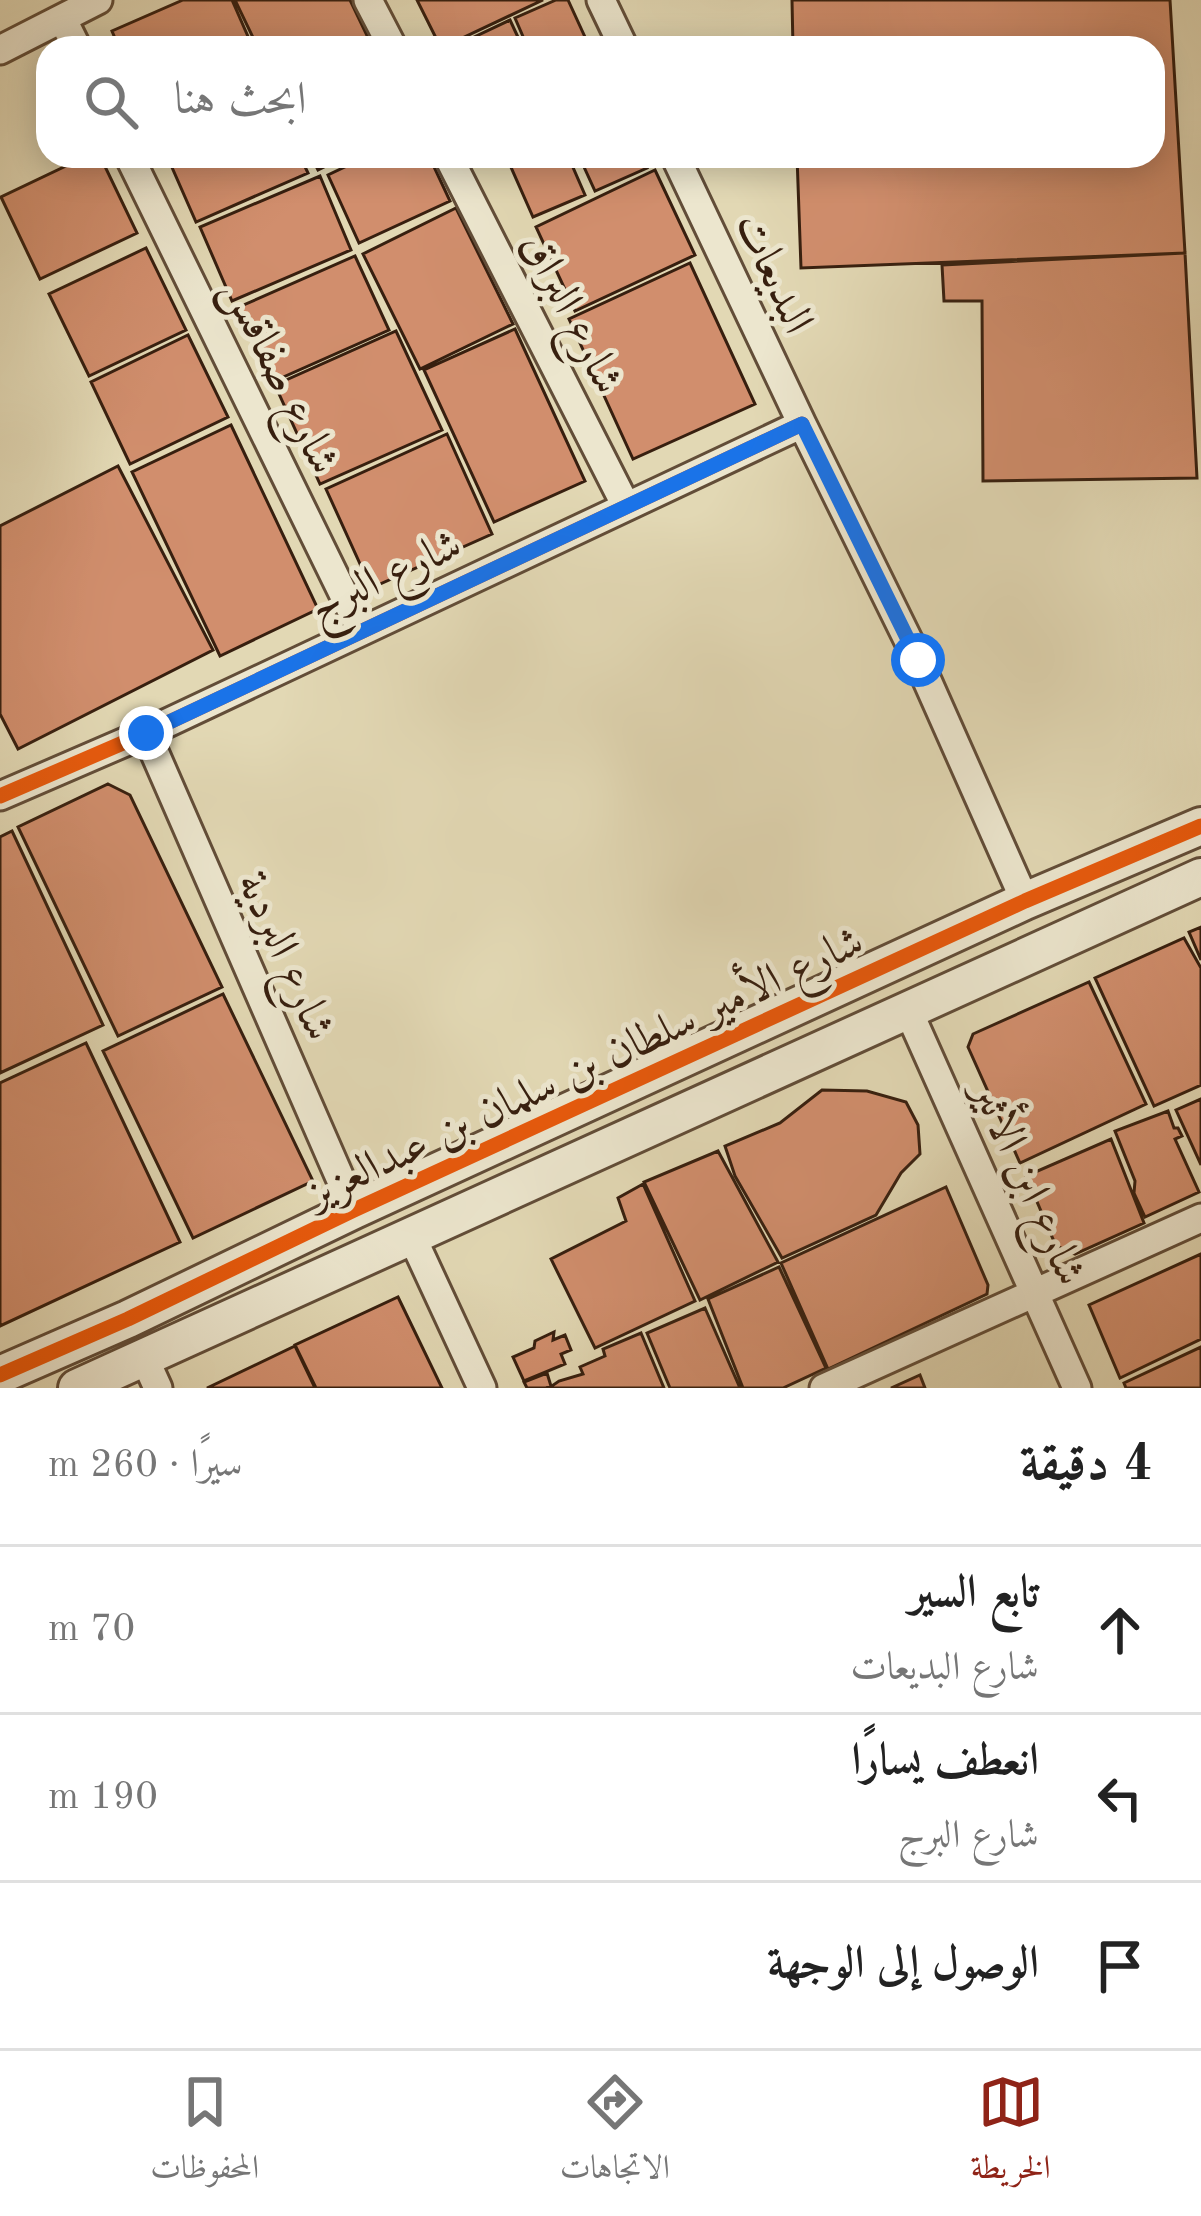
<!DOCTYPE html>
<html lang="ar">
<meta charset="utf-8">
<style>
body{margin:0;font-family:"Old Standard TT",Amiri,serif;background:#f2f2f2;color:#222;direction:rtl}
.stop{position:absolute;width:36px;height:36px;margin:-27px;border:9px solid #1a73e8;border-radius:50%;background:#fff}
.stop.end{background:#1a73e8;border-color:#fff;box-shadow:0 3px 12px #0008}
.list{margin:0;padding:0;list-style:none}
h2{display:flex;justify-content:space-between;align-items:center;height:156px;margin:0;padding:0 48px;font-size:51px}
h2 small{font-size:39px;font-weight:400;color:#767676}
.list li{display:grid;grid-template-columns:78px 1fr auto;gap:36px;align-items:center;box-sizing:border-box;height:168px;padding:0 48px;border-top:3px solid #e0e0e0}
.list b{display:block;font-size:45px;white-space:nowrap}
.list p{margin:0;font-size:39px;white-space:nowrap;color:#767676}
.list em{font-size:39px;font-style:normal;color:#767676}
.icon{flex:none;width:66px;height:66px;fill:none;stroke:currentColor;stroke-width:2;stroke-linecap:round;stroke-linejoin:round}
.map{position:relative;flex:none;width:1201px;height:1388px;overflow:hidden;direction:ltr}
.search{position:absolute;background:#fff;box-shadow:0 6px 30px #0003;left:36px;right:36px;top:36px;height:132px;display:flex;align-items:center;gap:30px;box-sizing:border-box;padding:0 42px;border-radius:36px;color:#767676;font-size:45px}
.sheet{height:660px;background:#fff}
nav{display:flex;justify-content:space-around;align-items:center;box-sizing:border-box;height:168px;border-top:3px solid #e0e0e0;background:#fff;font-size:33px;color:#767676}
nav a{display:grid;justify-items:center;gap:6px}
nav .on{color:#8f2418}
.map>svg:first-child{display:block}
.building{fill:#d18e6d;stroke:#371f0f;stroke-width:3}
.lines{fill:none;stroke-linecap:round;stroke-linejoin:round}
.minor-casing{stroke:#624d38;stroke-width:33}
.tertiary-casing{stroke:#624d38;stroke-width:42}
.minor{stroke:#ece6ce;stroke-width:27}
.tertiary{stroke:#ece6ce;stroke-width:36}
.cycleway-casing{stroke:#ece6ce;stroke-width:22}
.cycleway{stroke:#e8590c;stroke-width:15}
.route{stroke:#1a73e8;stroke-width:15}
.labels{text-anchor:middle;stroke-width:10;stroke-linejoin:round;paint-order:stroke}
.street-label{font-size:45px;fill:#371f0f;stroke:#ece6ce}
</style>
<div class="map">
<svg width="1201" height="1388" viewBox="0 0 1201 1388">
<rect width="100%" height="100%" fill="#e2d8b4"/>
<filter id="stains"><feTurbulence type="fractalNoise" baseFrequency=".00167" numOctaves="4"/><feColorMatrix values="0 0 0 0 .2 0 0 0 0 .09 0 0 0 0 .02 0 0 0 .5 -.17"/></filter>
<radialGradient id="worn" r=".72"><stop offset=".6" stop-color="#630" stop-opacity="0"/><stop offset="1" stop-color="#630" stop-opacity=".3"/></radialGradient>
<!-- building -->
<path class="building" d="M183,0H232L253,48H119L112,31Z
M235,0H350L373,48H258Z
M417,0H543L441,48Z
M556,0H568L590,48H528L515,18Z
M792,0H1170L1185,253L801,268L797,156H1153V48H793Z
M510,20L523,48H451Z
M87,156H100L137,233L40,279L1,197Z
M167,156H300L308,173L196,222Z
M311,156H346L318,170Z
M368,156H429L450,201L359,243L328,175Z
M506,156H568L585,195L533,217Z
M579,156H641L647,168L595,191Z
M655,170L695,255L575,311L536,227Z
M320,176L351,250L232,301L200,227Z
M456,208L513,324L420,369L363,254Z
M146,248L186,330L89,376L49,294Z
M1185,253L1197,478L983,481L982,301H944L942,265Z
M355,256L389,330L272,382L239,307Z
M690,263L755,404L633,459L569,319Z
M515,329L585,481L494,522L424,370Z
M396,331L442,430L320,484L275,385Z
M188,335L228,417L130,464L91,382Z
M231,425L318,609L220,656L132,472Z
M447,434L492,534L371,588L326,489Z
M118,466L213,650L18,749L0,714V526Z
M108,784L130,795L222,987L118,1036L18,827Z
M12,831L103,1025L0,1073V837Z
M1201,927V960L1189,932Z
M1184,938L1201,968V1085L1154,1106L1095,978Z
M1089,982L1146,1104L1020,1163L968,1047L973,1034Z
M223,994L313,1181L193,1238L103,1051Z
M86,1043L180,1242L0,1326V1083Z
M822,1090L867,1091L906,1102L918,1125L920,1154L901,1173L876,1215L782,1258L735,1176L725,1146L780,1123Z
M1201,1099V1165L1176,1110Z
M1168,1111L1174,1128H1178L1182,1136L1175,1139L1199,1192L1145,1217L1134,1193L1135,1181L1115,1131Z
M1111,1139L1144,1223L1075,1254L1056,1246L1026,1176Z
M718,1151L778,1262L700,1300L644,1182Z
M643,1184L695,1301L595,1348L551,1259L626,1221L618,1198Z
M946,1187L988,1285L987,1294L828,1369L781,1263Z
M1201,1254V1339L1120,1378L1089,1305Z
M779,1267L826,1368L783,1388H743L708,1299Z
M398,1297L442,1388H316L295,1345Z
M705,1308L740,1388H670L647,1333Z
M554,1332L553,1340L565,1335L571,1350L561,1354L565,1364L524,1381L513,1357L534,1348L535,1341Z
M641,1333L664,1388H549L559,1381L583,1374L580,1367L605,1356L603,1349Z
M295,1346L315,1388H207Z
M1201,1347V1388H1126L1124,1383Z
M547,1373L551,1386L546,1388H527L524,1382Z
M920,1375L925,1388H891Z"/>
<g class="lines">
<!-- minor casing -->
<g class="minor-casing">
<path id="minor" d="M368,0L393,48
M601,0L624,48
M63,20L77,48
M0,50L98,0
M129,156L361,630
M448,156L626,506
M675,156L802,424L918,660L1025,901
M146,733L354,1210
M0,796L146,733L802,424
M908,1010L1077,1388
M412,1237L482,1388
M144,1357L158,1388
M824,1388L1201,1218"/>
</g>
<!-- tertiary casing -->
<g class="tertiary-casing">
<path id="tertiary" d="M0,1375L128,1319L354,1210L1025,901L1201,826
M77,1388L1201,877"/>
</g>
<!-- minor -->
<use href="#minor" class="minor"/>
<!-- tertiary -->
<use href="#tertiary" class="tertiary"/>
<!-- cycleway casing -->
<g class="cycleway-casing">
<path id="cycleway" d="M0,796L146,733L802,424
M0,1375L128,1319L354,1210L1025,901L1201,826"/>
</g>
<!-- cycleway -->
<use href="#cycleway" class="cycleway"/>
</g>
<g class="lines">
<!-- route -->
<path class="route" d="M146,733L802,424L918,660"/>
</g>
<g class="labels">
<!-- street labels -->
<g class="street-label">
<text transform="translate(776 272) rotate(65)" y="16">البديعات</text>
<text transform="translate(574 312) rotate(63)" y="16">شارع البراق</text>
<text transform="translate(283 375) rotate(64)" y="16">شارع صفاقس</text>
<text transform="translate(384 574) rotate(-25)" y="16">شارع البرج</text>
<text transform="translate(288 955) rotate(66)" y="16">شارع البردية</text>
<text transform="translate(584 1065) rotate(-25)" y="16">شارع الأمير سلطان بن سلمان بن عبدالعزيز</text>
<text transform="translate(1031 1182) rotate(66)" y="16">شارع ابن الأثير</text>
</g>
</g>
<rect width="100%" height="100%" filter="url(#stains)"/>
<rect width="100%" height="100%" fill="url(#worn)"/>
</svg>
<div class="stop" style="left:918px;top:660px"></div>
<div class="stop end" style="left:146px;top:733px"></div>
<div class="search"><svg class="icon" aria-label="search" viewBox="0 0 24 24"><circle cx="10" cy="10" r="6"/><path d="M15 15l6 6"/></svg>ابحث هنا</div>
</div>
<section class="sheet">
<h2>4 دقيقة<small>سيرًا · 260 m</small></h2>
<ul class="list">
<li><svg class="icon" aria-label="ahead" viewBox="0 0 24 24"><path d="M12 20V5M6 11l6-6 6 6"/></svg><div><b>تابع السير</b><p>شارع البديعات</p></div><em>70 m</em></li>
<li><svg class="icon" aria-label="left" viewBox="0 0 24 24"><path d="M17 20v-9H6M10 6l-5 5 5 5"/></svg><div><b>انعطف يسارًا</b><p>شارع البرج</p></div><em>190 m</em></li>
<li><svg class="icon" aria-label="arrive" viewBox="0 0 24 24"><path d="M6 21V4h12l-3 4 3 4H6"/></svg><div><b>الوصول إلى الوجهة</b></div></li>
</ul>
</section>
<nav>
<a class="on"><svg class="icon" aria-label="map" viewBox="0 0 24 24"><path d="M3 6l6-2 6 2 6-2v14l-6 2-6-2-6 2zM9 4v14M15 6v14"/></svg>الخريطة</a>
<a><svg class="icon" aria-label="directions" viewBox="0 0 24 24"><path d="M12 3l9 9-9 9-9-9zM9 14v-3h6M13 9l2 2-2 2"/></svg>الاتجاهات</a>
<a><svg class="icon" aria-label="saved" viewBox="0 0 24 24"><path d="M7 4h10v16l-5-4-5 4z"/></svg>المحفوظات</a>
</nav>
